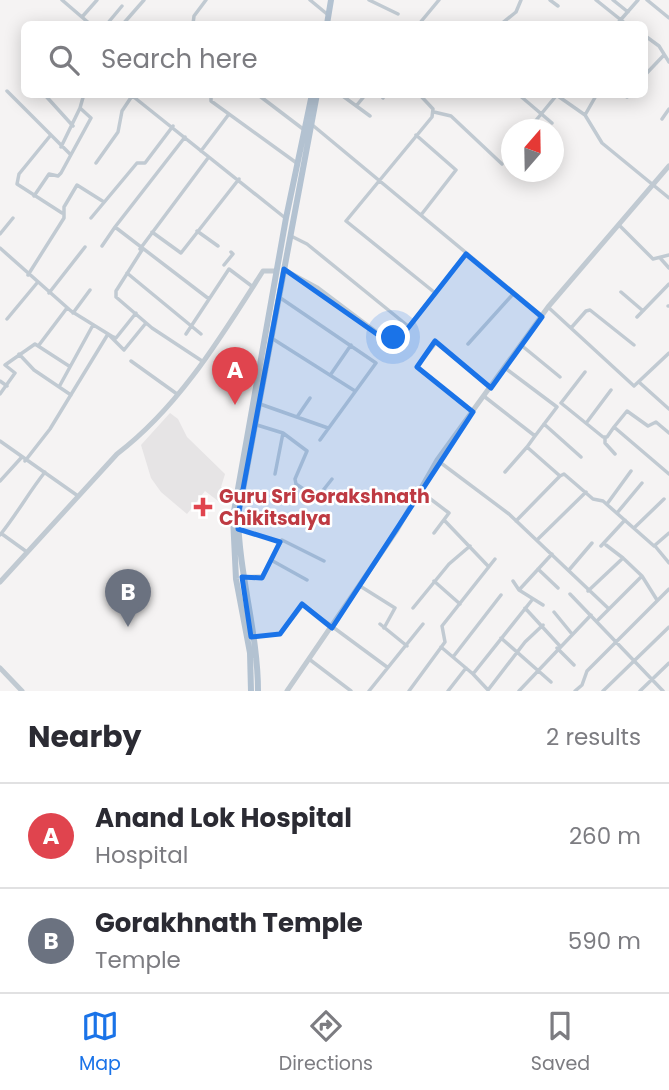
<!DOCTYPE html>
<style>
body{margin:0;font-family:Poppins,sans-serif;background:#f2f2f3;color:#2b2b33}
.compass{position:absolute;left:501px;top:119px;width:63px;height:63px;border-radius:50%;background:#fff;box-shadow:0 4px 18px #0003;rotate:20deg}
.you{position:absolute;left:394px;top:338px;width:24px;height:24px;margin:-18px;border:5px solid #fff;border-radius:50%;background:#1a73e8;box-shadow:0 0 0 10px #1a73e833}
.badge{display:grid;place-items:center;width:46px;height:46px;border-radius:50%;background:#1a73e8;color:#fff;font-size:23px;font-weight:700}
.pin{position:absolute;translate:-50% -58px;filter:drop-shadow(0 2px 4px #0008)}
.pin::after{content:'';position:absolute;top:37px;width:24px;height:21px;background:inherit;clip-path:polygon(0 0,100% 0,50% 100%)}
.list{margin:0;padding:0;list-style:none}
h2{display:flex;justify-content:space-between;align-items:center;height:91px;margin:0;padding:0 28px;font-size:30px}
h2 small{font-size:23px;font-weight:400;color:#7c7c81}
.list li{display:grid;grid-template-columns:46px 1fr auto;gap:21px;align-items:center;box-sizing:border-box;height:105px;padding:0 28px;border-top:2px solid #e1e1e2}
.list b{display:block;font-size:26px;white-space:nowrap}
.list p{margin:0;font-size:23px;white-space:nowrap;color:#7c7c81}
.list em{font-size:23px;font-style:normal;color:#7c7c81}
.icon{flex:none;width:38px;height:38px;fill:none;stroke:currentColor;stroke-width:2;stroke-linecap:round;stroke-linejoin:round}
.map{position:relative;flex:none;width:669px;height:691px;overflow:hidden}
.search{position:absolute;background:#fff;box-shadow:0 4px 18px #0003;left:21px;right:21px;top:21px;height:77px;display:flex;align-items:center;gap:18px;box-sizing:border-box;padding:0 24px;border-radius:10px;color:#7c7c81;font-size:26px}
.sheet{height:301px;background:#fff}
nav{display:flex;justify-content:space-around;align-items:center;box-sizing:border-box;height:98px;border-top:2px solid #e1e1e2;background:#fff;font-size:19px;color:#7c7c81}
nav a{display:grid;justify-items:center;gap:4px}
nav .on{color:#1a73e8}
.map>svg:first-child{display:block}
.education{fill:#e6e4e5}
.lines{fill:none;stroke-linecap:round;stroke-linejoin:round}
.minor{stroke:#c1cad2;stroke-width:3.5}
.tertiary{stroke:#c1cad2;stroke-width:5}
.primary{stroke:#b3c2d1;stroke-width:6}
.marked{fill:#1a73e8;fill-opacity:0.2;stroke:#1a73e8;stroke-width:5;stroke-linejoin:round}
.health-dot{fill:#e0444e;stroke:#fff;stroke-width:2.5}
.labels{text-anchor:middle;stroke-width:5;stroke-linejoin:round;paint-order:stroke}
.health-label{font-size:19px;font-weight:bold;fill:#be3a42;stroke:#fff;text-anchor:start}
</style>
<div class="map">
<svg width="669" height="691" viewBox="0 0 669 691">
<rect width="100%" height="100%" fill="#f5f3f3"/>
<!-- education -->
<path class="education" d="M170,413L178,419L187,437L225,474L221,487L230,494L222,504L205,491L187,514L161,492L151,478L141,445Z"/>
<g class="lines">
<!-- minor -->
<path class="minor" d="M62,0L90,24
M310,0L327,14
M369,0L398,14
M550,0L558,6
M596,0L626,24
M613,0L628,12
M647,0L669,18
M82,17L97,0
M107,24L122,6
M123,24L144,0
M193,24L194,16L206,0
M419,24L439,0
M501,24L516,12L521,0
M617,24L638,0
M644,35L659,46L669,62
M644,76L664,55
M7,91L70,154
M44,94L73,126
M130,94L284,217
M211,94V101L298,164
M257,94L303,129
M340,94L370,116
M380,94L383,98
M419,94L433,109L432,117L346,221L434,292
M518,94L552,123
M555,94L585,115L602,143L669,198
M622,94L627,97L631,94
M357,105L366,94
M434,112L451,116L502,164
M585,115L597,94
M662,119L669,109
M310,123L541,315
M528,130L556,96
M416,135L456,170L421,215
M50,136L19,174L17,184L62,213
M61,147L80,108
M201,151L229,114
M96,163L118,132L122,111L132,96
M34,196L49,174L58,176L61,173L91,118L80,108L84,94
M91,218L137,163H145L173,126
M620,226L653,259L669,255
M115,227L185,137
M197,231L218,246
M152,232L181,253L239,179
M0,234L13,218
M291,236L307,244L408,326
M102,246L115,227L209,299
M0,248L71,311L113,337L116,338L136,313
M140,249L208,158
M142,250L116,291V297L152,328L202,361
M661,259L669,268
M224,265L233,254L231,252
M284,269L317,287L394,345L466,254
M127,273L201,334
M28,275L64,218V207L77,185L104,202
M621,292L642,310
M49,293L85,247
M279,297L376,363L320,440
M668,306H669
M548,307L634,386L669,353
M73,313L90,290
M637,317L669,284
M7,319L37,283
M571,328L586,311L590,310L634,345
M186,334L229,269L253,287
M273,339L355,391
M468,344L514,293
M39,345L67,308
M521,345L560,377
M19,354L34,370L71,395
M131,361L177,394
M505,368L557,407
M585,372L561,403L603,437H607L614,427
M331,374L351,345
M0,381L7,386
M640,383L669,409
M59,387L93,325
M0,394L15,373L5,365L35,344L69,366
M485,397L535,436L527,447L560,476L516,521
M260,404L328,428
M473,412L420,370L418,365L436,343L489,386
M297,417L310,398
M587,422L611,390
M544,424L581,457
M257,425L283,433L307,451L295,479L296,484L317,498L332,479
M669,433L656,422L648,426L627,411L614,427L669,474
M535,436L557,407
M605,437V443L615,454
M0,441L78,496
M437,460L509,514L609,609
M25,461L50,429L108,334L124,350L146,323
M505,472L527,447
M275,474L283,433
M560,476L564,474L593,499L603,501L654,546L669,533
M0,481L21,458
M420,491L449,513L434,533
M607,504L631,471
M617,513L642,483
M445,521L488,566
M634,528L664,499
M239,529L280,542
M2,534L27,552
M0,535C17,514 29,492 45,472
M537,540L586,492
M606,545L623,558
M601,546L625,520
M655,546L669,563
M271,560L307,580
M538,569L558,588
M569,570L592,543
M642,576L657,600
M244,577L262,576L282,540L324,561
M434,581L460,604
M513,581L519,590L543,605
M360,586L395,608L384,628
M519,590L552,554
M588,591L623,558L642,576L598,620
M570,594L663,691
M413,608L449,564L470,546
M525,608L559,645
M554,612L572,634
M380,624L407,646
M253,637L280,634L303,605L387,667
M501,638L551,682
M441,647L473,674L532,600
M557,648L574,665
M453,657L501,595
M309,659L351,691
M473,674L488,690L525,642L543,625
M369,691L423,624
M409,691L445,642L442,626L495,559
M448,691L466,668
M519,691L591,615
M575,691L582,685L587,671L669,589
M603,691L669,627
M640,691L669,663"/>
<!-- tertiary -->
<path class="tertiary" d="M0,582L117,454C179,407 221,337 263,271H276
M0,668L22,691
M287,691L397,530L437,460L548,307L669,166"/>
<!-- primary -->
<path class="primary" d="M327,24L331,0
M251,691L250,653L236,579L233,517L286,218L312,94
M258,691C258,633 239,575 238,516L317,94"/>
</g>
<!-- marked area -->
<path class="marked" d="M466,254L542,317L491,388L435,341L417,367L473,412L332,628L302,604L280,634L251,637L242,577L262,578L280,542L238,529V516L284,269L394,346Z"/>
<!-- markers -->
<path class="health-dot" d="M199.5 496.5h7v7h7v7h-7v7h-7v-7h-7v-7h7z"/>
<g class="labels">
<!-- health labels -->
<g class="health-label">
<text x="219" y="503">Guru Sri Gorakshnath<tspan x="219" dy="22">Chikitsalya</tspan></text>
</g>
</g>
</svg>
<svg class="compass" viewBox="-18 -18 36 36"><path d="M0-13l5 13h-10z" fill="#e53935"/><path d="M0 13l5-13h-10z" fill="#7c7c81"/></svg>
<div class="you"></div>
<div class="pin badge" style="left:235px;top:405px;background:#e0444e">A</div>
<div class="pin badge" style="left:128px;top:627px;background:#6b7280">B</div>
<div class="search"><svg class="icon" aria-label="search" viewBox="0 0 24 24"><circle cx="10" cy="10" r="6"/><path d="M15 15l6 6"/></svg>Search here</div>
</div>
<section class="sheet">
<h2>Nearby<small>2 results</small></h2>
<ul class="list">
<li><span class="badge" style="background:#e0444e">A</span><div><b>Anand Lok Hospital</b><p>Hospital</p></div><em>260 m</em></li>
<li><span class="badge" style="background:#6b7280">B</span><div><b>Gorakhnath Temple</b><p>Temple</p></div><em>590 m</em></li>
</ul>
</section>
<nav>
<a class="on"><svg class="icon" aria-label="map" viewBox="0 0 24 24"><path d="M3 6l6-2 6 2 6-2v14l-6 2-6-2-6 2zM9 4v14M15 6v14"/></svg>Map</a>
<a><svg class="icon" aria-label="directions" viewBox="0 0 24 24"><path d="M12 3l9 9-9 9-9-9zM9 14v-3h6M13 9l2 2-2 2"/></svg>Directions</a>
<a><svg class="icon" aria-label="saved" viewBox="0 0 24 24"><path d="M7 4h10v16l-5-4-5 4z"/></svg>Saved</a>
</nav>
